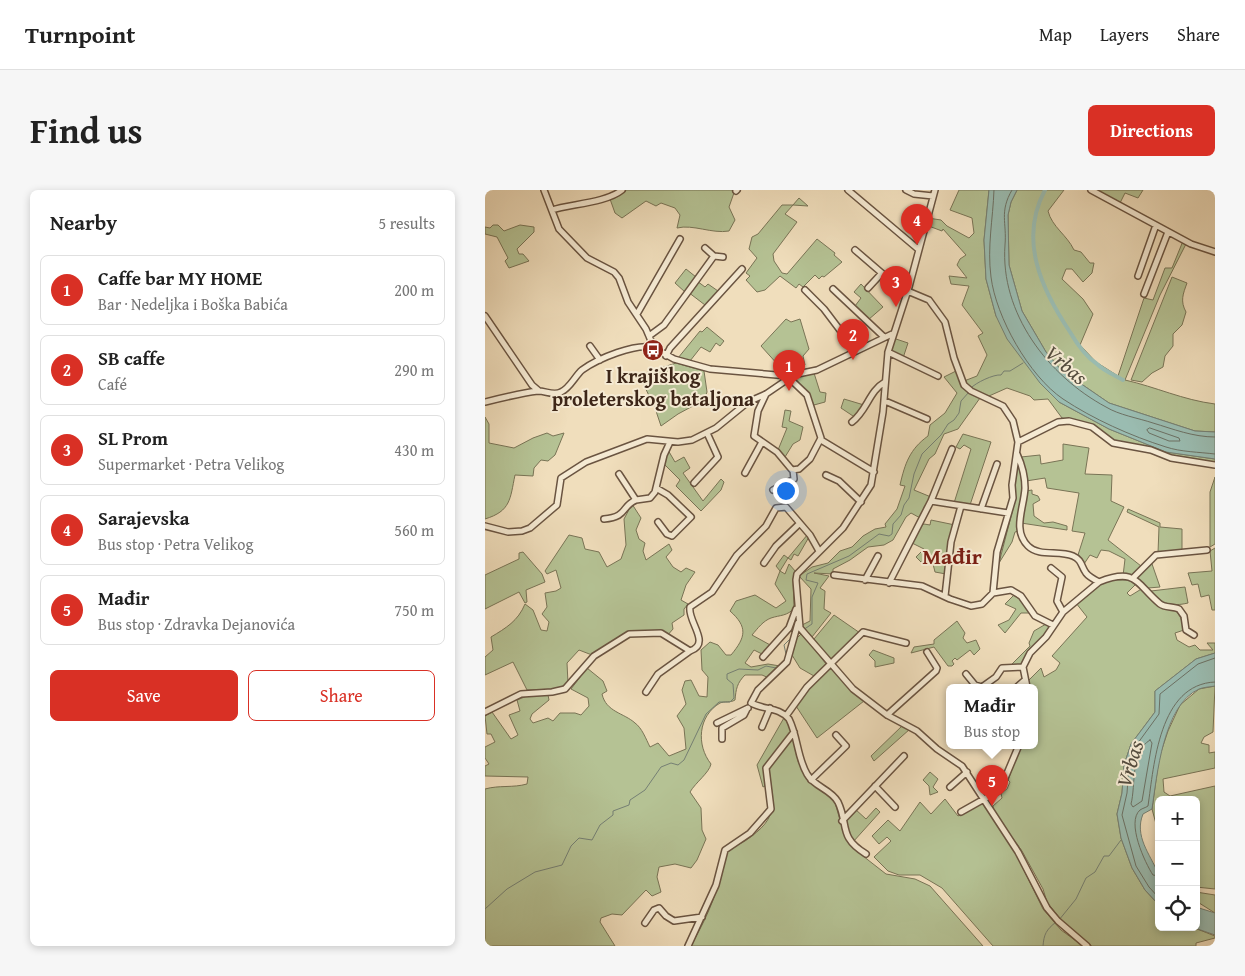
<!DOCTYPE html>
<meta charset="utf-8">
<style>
body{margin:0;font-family:"Gentium Book Plus",serif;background:#f6f6f6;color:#222}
.controls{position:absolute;right:15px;bottom:15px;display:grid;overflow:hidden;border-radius:8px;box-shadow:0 2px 8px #0003}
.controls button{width:45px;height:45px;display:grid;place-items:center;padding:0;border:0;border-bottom:1px solid #e0e0e0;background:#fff;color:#222;font:25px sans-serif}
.you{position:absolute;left:300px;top:300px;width:18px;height:18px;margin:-12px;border:4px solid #fff;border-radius:50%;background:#1a73e8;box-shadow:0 0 0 8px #1a73e833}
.badge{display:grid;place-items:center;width:32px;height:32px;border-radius:50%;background:#d93025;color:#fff;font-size:16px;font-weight:700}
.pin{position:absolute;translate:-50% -41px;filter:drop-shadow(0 1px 2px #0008)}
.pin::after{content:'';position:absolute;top:26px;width:18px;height:15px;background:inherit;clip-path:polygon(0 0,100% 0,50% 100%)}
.popup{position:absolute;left:461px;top:494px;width:92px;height:65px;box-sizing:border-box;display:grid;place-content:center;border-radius:8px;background:#fff;filter:drop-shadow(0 1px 4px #0005);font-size:16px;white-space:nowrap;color:#767676}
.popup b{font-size:19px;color:#222}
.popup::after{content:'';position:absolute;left:50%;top:100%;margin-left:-10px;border:10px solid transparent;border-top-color:#fff}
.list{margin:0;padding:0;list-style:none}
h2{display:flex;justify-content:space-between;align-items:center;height:65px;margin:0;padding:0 20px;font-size:21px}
h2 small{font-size:16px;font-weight:400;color:#767676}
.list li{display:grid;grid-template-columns:32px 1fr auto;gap:15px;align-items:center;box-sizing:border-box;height:70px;margin:0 10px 10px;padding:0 10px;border:1px solid #e0e0e0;border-radius:8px}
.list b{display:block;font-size:19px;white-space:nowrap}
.list p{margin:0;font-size:16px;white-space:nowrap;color:#767676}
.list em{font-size:16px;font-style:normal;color:#767676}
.actions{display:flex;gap:10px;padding:15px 20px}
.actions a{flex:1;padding:11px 0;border:1px solid #d93025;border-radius:8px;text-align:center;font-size:18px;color:#d93025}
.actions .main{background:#d93025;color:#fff}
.icon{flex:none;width:28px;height:28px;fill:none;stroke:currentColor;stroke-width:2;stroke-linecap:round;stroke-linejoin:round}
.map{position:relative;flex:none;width:730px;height:756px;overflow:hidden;border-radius:8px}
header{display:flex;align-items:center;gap:30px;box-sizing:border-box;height:70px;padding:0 25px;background:#fff;border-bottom:1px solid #e0e0e0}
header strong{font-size:24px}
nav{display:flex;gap:28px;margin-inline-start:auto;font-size:18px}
.intro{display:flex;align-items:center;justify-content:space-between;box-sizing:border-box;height:120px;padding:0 30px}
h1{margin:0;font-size:35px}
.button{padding:12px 22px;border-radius:8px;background:#d93025;color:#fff;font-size:18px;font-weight:700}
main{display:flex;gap:30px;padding:0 30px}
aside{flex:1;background:#fff;border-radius:8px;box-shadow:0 2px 8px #0003}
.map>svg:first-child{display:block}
.green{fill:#b5c294;stroke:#797456}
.water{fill:#9abcb1;stroke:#758074}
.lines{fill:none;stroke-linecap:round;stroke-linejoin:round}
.shore{stroke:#6c7164;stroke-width:1}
.stream{stroke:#758074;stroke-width:1}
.canal{stroke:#9abcb1;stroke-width:4}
.minor-casing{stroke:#6a5441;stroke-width:8}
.minor{stroke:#f5ead3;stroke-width:5}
.labels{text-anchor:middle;stroke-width:4;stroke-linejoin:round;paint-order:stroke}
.poi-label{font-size:20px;font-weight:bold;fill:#3d2618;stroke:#f5ead3}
.water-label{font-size:21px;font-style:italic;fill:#544c3e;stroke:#f5ead3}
.quarter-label{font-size:22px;font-weight:bold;fill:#7a1f14;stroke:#f5ead3}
</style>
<header>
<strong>Turnpoint</strong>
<nav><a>Map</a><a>Layers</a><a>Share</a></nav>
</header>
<div class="intro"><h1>Find us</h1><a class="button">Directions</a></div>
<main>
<aside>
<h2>Nearby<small>5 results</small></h2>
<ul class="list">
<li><span class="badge">1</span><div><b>Caffe bar MY HOME</b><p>Bar · Nedeljka i Boška Babića</p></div><em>200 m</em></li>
<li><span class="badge">2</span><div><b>SB caffe</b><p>Café</p></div><em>290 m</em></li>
<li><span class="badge">3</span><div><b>SL Prom</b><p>Supermarket · Petra Velikog</p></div><em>430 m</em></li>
<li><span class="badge">4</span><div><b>Sarajevska</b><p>Bus stop · Petra Velikog</p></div><em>560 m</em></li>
<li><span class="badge">5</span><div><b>Mađir</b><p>Bus stop · Zdravka Dejanovića</p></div><em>750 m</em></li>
</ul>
<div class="actions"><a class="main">Save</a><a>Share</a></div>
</aside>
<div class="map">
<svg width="730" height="756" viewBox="0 0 730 756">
<rect width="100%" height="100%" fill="#f0debc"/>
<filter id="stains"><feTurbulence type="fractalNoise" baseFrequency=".004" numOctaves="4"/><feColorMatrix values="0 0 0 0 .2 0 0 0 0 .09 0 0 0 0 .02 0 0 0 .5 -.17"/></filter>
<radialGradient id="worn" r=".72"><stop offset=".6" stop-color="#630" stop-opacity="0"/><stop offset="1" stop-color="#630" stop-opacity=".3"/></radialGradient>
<!-- green -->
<path class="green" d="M140,0H250L244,17L250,30L244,41C227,44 208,34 192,38L195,25L190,18L176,13L171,16L161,11L137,28L130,23L125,9Z
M474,0H504L499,50L501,89L511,126L574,212L624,239L681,262L730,269V272L695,268L628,251L613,238L577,228L563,209L549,210L545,206L522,198L504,206C494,202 484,200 479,191L492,186L502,165L493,146L498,143L477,115L484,96L466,94L464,86L482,88L472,75L475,69L481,65L458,39L457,41L441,35L443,28L456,30L462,36L484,48L489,43L487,28L465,20Z
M532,0H579L563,21C567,37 582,45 589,60L596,62L605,73H609L607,83L598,92L587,79H581L577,89L598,109L608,124L595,155L611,172L633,186L659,108L668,110L680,78H687L698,51L701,54L675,105L640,190C671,197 698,210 730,214V242L710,241L624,213L576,180L561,162L537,121L524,75L523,25L526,12Z
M612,0H658L653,8L640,3L635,13Z
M314,8L323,16L308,15L300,24L312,32L288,64L289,71L297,83L302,84L332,49L350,63L349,65L357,72L339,87L337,86L334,89L330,85L318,97L314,94L311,98L295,86L280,100L272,102L261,90L265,86L261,83L272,68L264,59L267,47L273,44L297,15H308Z
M8,35H13L19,41L35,35L49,37V42L32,59L34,64H38L44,71L24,78L20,71L23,68L12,47L0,44V37L5,38Z
M201,79L211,87L200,102L190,93Z
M687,87L702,93C698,104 695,111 701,122L697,135L688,144V156L680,166L678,177L667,183L657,192L646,190Z
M212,91L220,97L223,94L233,101L220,115L203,102Z
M376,94L398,117L383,130L370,116L376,108L369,102Z
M301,129L306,132L315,129L324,159L318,166L320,175L311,178L310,182L299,185L293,179L294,176L276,156Z
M222,137L239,151L235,156L231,153L225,162L216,157L205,171L193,168L215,141L217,142Z
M408,148L423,153L418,168L405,162Z
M191,173L219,181L222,202L219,210L193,224L176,236L170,218L154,185Z
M471,181C476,196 481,201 495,208L473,239L459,244L450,264L444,269L429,300L446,307L439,317L437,329L426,323L421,327L408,350L399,355L383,357L365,370L348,379V384L329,383L344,386L335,398L340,401L339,419L346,423L327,447L317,435L325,431L326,399L314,386L327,377L343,373L355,361L367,357L378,346L390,339L401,337L400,334L412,319L420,296L415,295C420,273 425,259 443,246L445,235L460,223L472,203L459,187Z
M329,183L335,202L341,203L340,212L329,215L325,207L308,188Z
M359,209L379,215L371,228L356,218Z
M300,220L306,221L304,231L318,237L315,250L308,254L300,267L293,260L302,238L297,237Z
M0,227L4,234V253L29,258L48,248L62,243L68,246L79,243L70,265L63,271L56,270L49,278L48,286L30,285C25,309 26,321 0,329Z
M478,244L506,252L485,315L469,313L486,259L479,255L475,259L471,257Z
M578,254L604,258L600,284L627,285L626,311L639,317L623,350L656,376L648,385L638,386L640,369L624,361L616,360L612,368L605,365L599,374L593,365L600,343L587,341L594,303L562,298L560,288L541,291L536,267L555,265L556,274L578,270Z
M183,260L190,272L199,267L205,278L198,283L218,311L236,289L239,292L236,300L216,321L191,296L195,290L179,274Z
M534,272L538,298L533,341L530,342L527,352L514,373L530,311V291Z
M730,287V354L725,357V302Z
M547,300V304L553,306L555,310L548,314L549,326L559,333L568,332L582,336V340L536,333L541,301Z
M147,314L156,328L151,340L154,349L160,353L158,361L161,370L184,354L187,360L181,367L188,377L196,382L201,378L210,382L201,395L196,410L203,414L199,419V425L187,433L188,439L181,447C154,436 128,448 107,465L94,460L82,473L83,493L72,499L42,500L28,472L0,485V467L8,460L6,447C21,438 33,431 40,414L48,420L56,440L62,441L64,432L57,424L62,417L60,403L71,401L76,398L71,380L62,384L60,381L84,345L97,348L100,359L114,362L122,377L136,369L141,355L139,329Z
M643,319L675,333V337L697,339V361L673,363L674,337L642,322Z
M446,330L470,335L461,384L450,382L448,374L436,372L431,367L439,359L427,353L435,336L439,334L445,335Z
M323,344L324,347L313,366L309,364L306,370L303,368L295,381L300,384L304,374L311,382L308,389L309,418C303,426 295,425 286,428C278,431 273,438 267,445L287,456L279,465L269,460L260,473L266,477L283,474L295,476L284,488L277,485H260C252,493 251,499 250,510C245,513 240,511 235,513C213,526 211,555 226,574C224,583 211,592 205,602L216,618L217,640L221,649L212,670L206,678L190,674L174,677L172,687L176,702L167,706L161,700L137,725L127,724L116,728L115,732L130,756H0V599C14,595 28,598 42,594L43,587L0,586V576L4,574L0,568V557L10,552L6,544H2L0,526L7,522L26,549L33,545L24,525L35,521L32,510L42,506L63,505L64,510L47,524L45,529L48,533L63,528L68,531L75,523H90L96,525L104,516L103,508L86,499L102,478L118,491L122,501L117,504C121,522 139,523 150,533C157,538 161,549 165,557L173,553L184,566L201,559L199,538L192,526L201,514L197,500L200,491L206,490L214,506L222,507L223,487L217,480L216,460L225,452L233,455L241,465H246C261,447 263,437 245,421L251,411L270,405L291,418L301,411L290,394L295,381L291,376L299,365L303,368Z
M730,358V420H727L724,405L716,407L713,394L707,395L703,383L727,381L725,361Z
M38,362L57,384L60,392L41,400L42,412L40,413L34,402L0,419V385L34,369V363Z
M666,371L675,397L663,398L652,387Z
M625,390H644L652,393L642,403L645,406L658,398C675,418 695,411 699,440L690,443L692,450L704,457L710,455L715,460H728L722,453H730V463L711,469L670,501V522L646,554L639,575L637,603L632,624L636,648L647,678L660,700L674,715V737H707L730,746V748L711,753V756H607L576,730L562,712L558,699L537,661L508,621V616L517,608L516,603L522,599L525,592L523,590L536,555H550V497H544L542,492L556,478L559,487L571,480L575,473L567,466L602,427L591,413L614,394Z
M700,397L703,413C686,417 677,414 666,401Z
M530,404L546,423H536L520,443L513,435L524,430L531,419L520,414Z
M349,425L375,443L346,471L329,449Z
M472,431L480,443L478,448L482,453L491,450L495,459L489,465L485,460L472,470L470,468L467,471L469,474L467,476H463L449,457L426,463L429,457L449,454V450Z
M561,434L566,436L536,475H526L545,456L544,453L549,441Z
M317,443L341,474L329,486L315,478L307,465L312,448Z
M388,460L409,468V473L390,477V471L384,465Z
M344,477L379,511L332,548L311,516L316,507Z
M730,496L728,542L719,547L716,553L724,555V563L730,562V578L678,589L679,602L685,606L730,596V699L711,697V610H674V645L667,619L674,568L683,541L695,515L714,499Z
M300,526L306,542L281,575L282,595L278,597L272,575Z
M418,535L425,539L389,571L386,566Z
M308,549L313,571L321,587L349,609L359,644L369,659L401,684L430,689L445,696L498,756H206C216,737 223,725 230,704C234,692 234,678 239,666C243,658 253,655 260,651C297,626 287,613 284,577Z
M445,582L453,589L448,597L453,602L445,605L444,596L438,590Z
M460,609L473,626L498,613L529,660L558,719L576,740L598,756H508L457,698L435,685H414L403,681L389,667L406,651L402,647L394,654L387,646L403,630L415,641L435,612L446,624Z
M391,618L395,622L368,652L361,643L360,630L370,619L381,629Z
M711,702L730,705V723L711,711Z"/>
<!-- water -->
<path class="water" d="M504,0H532L526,12L523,25L524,75L537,121L561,162L576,180L624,213L710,241L730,242V269L681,262L624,239L574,212L555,193L522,149L511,126L501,89L499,50Z
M730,463V496C725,497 719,497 714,499C678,515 672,586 667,619L658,624C649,646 665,664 673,683C676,691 674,706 674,715L660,700L647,678L636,648L632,624L637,603L639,575L646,554L670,522V501L711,469Z
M711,717L730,723V745L707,737H711Z"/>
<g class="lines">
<!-- shore -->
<path class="shore" d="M509,0C508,29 502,57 506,87C511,127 544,186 578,209C608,229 646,246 681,257C696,262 714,262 730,264
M527,0C514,22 522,33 520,55C515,123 563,186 621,217C634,225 653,228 668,233C688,239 708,247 730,247
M665,238L694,248L695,251H684L664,243L662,240Z
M665,550L667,553L657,611L648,617L646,614C651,595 645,562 665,550Z
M674,686L668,685C660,673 641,632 655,620C658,618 660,618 663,616C669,575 674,494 730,492
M674,708L664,697L651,676L637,625L642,603L644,575L650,557L674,524L675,504L713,474L730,468"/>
<!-- stream -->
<path class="stream" d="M486,198C490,193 509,184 516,185L519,181H525L538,173
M318,440L327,434V407L333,393L321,390L322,384L364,366L394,344L404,346L407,344L408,334L416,325L419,315L424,308L429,284L437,264L456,245L463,234L469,230L474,223L476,211L484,202
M301,464L299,455L307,447
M0,719L22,699L50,682L77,675L86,656L94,648L107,650L115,635L128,625V621L144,615L145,610L160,600L176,577L186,573L193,575L199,570L221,524L234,512H245L249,508L248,494L242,489V484L254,479L273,480L281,476L291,478L301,468
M574,730L591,709L601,688L610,682L619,666H624L636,650
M558,756C559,744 561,740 571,732"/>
<!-- canal -->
<path class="canal" d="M560,0C533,50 557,100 585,142C592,154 600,166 612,174C619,181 630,185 638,190"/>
<!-- minor casing -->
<g class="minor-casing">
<path id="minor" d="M59,0L74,39L102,68L129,82L134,88L143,112L161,139L169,158L189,169L225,179L303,186L332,180L407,144
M363,0L433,59
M421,0L429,4L448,6
M450,0L424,97L403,162L398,222L386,295L358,338L312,384L311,390L315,438L368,499L402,525L432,541L452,559L477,576L533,662L562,718L573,731L602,756
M606,0L706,54L730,62
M251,1L252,0
M67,20C85,14 121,13 137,0
M220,58L229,66L238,67
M370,60L413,97L444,110L460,132L469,168L479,195L486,201L518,216L528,231L533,252L527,295L528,308L512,362L508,403
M653,86L671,35
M383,98L396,84
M348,99L399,147
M320,100L339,119L370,160
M659,104L683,42
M152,124L195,49
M0,126L47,195L54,201
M164,146L179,135L229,66
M105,156L115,170
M403,162L453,186
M181,166L185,158L257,79
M281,204L273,221L269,246L292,262L307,280L314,279L325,269L336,248L322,205L303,187
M400,211L442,229
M0,212C16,208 36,203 53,201C61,201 69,206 76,202C85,198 90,186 97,180C112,169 152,152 169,158
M367,232C382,221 384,201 400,192
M336,250L389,282
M533,252L573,232L584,231L607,237L628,253L666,260L686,268L730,275
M467,259L446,311L523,323
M532,264C537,275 540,286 540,298C539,318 527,340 543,356C554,367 574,360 588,366C597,370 596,376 601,383C604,387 610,390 614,392C652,377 651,394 675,414C680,418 688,416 694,419L699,426L701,440L709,445
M260,283L277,252
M134,284L151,310L165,308L170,302L179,265L185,252
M341,285L354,291L376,312
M209,293L233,267L222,243
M171,298L183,305L206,327L187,346L182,344L173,332
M288,300L309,289L308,280
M496,319L512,274
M119,329C143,327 136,316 151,310
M0,336L23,342L37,341L45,338L72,315L76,288L101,272L162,249L193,252L207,250L231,238L263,212L281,204L303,189
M279,373L291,356L314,334
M566,378L577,387L572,411L578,422
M349,385L437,396L465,409L486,416L497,414L508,403L526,400L536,406L550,426L568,435
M648,388L671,365L722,360
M380,390L393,366
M404,393L446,311
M460,406L466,352L476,316
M313,433L302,472L273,500L266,513C279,520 294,517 304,529C313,547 312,567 322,584C329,597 346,599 353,612C364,635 353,647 381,664
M278,467L304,438L311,419
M481,484L490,495L497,497L511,487L517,478L538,477
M532,497L540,490
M542,497L538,477L545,463L561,447L578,422L614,392
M161,502L173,484L205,461
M0,522L36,504L67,502L80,499L109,466L144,444L176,443L205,461C227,454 202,431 205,417L227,402L252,365L281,336L291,318L301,317L325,345L334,361
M402,525L451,481L452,478L442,462
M301,526L322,497L378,442L421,453
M232,533L263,518
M277,537L285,518
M237,549V538L259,525L262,519
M326,590L361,556L351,545
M390,596L410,617
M465,597L482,582
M476,622L515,600L534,555
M357,631L419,566
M160,733L169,720L174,718L181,726L189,731L217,727
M203,756L231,695L240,660L265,643L286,619L281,578L309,542"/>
</g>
<!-- minor -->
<use href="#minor" class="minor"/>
</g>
<!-- icons -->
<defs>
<g id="bus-disc" transform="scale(1.125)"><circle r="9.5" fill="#8f2418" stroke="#f5ead3"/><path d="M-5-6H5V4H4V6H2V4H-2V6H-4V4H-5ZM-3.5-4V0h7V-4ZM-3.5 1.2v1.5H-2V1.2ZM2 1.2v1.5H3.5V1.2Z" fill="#fff"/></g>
</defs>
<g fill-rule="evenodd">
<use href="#bus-disc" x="168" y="160"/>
</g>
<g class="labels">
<!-- poi labels -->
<g class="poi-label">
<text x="168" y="193">I krajiškog<tspan x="168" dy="23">proleterskog bataljona</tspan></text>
</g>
<!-- water labels -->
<g class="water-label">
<text transform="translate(581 175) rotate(41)" y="7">Vrbas</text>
<text transform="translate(645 574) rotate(-73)" y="7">Vrbas</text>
</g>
<!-- quarter labels -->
<g class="quarter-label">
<text x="467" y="374">Mađir</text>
</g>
</g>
<rect width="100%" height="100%" filter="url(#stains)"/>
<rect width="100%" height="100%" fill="url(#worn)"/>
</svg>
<div class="controls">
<button>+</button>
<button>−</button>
<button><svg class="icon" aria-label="locate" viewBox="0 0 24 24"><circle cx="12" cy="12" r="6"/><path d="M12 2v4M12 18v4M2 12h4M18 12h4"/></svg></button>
</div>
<div class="you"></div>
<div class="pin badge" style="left:304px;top:201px">1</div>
<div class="pin badge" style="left:368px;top:170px">2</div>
<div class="pin badge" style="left:411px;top:117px">3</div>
<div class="pin badge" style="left:432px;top:55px">4</div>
<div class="pin badge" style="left:507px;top:616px">5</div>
<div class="popup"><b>Mađir</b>Bus stop</div>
</div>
</main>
